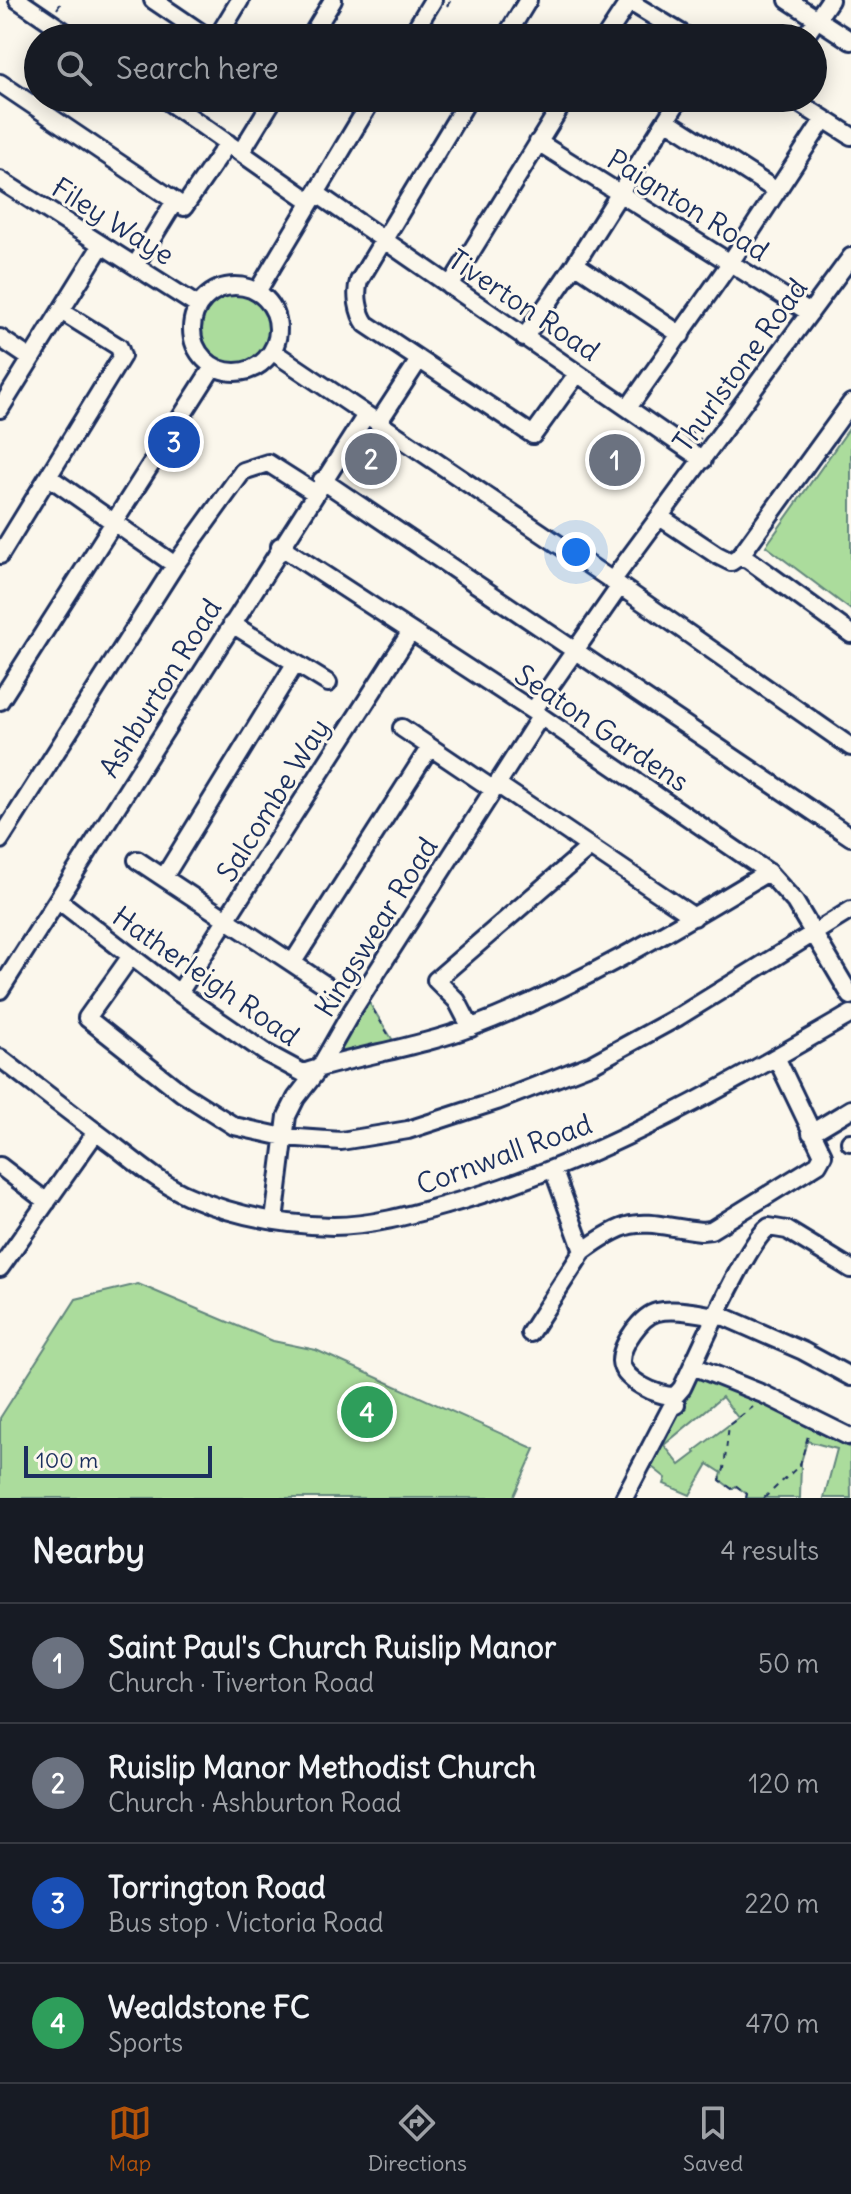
<!DOCTYPE html>
<meta charset="utf-8">
<style>
body{margin:0;font-family:Delius,sans-serif;background:#20242c;color:#f1f3f6}
.scale{position:absolute;left:24px;bottom:20px;width:188px;box-sizing:border-box;padding-left:8px;border:4px solid #1b2f5e;border-top:0;font-size:22px;line-height:28px;white-space:nowrap;color:#1b2f5e;-webkit-text-stroke:6px #fbf7ec;paint-order:stroke}
.you{position:absolute;left:576px;top:552px;width:28px;height:28px;margin:-20px;border:6px solid #fff;border-radius:50%;background:#1a73e8;box-shadow:0 0 0 12px #1a73e833}
.badge{display:grid;place-items:center;width:52px;height:52px;border-radius:50%;background:#b45309;color:#fff;font-size:26px;font-weight:700}
.pin{position:absolute;translate:-50% -50%;border:4px solid #fff;box-shadow:0 2px 8px #0006}
.list{margin:0;padding:0;list-style:none}
h2{display:flex;justify-content:space-between;align-items:center;height:104px;margin:0;padding:0 32px;font-size:34px}
h2 small{font-size:26px;font-weight:400;color:#9ea1a6}
.list li{display:grid;grid-template-columns:52px 1fr auto;gap:24px;align-items:center;box-sizing:border-box;height:120px;padding:0 32px;border-top:2px solid #363941}
.list b{display:block;font-size:30px;white-space:nowrap}
.list p{margin:0;font-size:26px;white-space:nowrap;color:#9ea1a6}
.list em{font-size:26px;font-style:normal;color:#9ea1a6}
.icon{flex:none;width:44px;height:44px;fill:none;stroke:currentColor;stroke-width:2;stroke-linecap:round;stroke-linejoin:round}
.map{position:relative;flex:none;width:851px;height:1498px;overflow:hidden}
.search{position:absolute;background:#171b24;box-shadow:0 4px 20px #0003;left:24px;right:24px;top:24px;height:88px;display:flex;align-items:center;gap:20px;box-sizing:border-box;padding:0 28px;border-radius:44px;color:#9ea1a6;font-size:30px}
.sheet{height:584px;background:#171b24}
nav{display:flex;justify-content:space-around;align-items:center;box-sizing:border-box;height:112px;border-top:2px solid #363941;background:#171b24;font-size:22px;color:#9ea1a6}
nav a{display:grid;justify-items:center;gap:4px}
nav .on{color:#b45309}
.map>svg:first-child{display:block}
.green{fill:#abdc9c;stroke:#63867d;stroke-width:2;fill-rule:evenodd}
.lines{fill:none;stroke-linecap:round;stroke-linejoin:round}
.minor-casing{stroke:#1b2f5e;stroke-width:22}
.path{stroke:#1b2f5e;stroke-width:2;stroke-dasharray:6 6;stroke-linecap:butt}
.minor{stroke:#fbf7ec;stroke-width:16}
.labels{text-anchor:middle;stroke-width:6;stroke-linejoin:round;paint-order:stroke}
.street-label{font-size:28px;fill:#1b2f5e;stroke:#fbf7ec}
</style>
<div class="map">
<svg width="851" height="1498" viewBox="0 0 851 1498">
<rect width="100%" height="100%" fill="#fbf7ec"/>
<filter id="ink" filterUnits="userSpaceOnUse"><feTurbulence type="fractalNoise" baseFrequency=".0125" numOctaves="2"/><feDisplacementMap in="SourceGraphic" scale="16" xChannelSelector="R" yChannelSelector="G"/><feConvolveMatrix kernelMatrix="1 2 1 2 8 2 1 2 1" color-interpolation-filters="sRGB"/></filter>
<g filter="url(#ink)">
<!-- green -->
<path class="green" d="M202 329a34 34 0 1 1 68 0a34 34 0 1 1-68 0Z
M851,426V610L766,546Z
M368,1001L394,1042L342,1055L338,1049L339,1045Z
M138,1284L273,1341L316,1350L535,1449L513,1498H0V1418L76,1299Z
M696,1374L831,1433L850,1448L851,1498H824L837,1449L807,1441L801,1462L800,1498H746L747,1494L736,1486L732,1489L720,1480L722,1473L708,1464L690,1495L664,1484L666,1478L652,1467L648,1471L640,1466ZM722,1397L738,1418L694,1451L696,1453L680,1465L664,1445Z"/>
<g class="lines">
<!-- minor casing -->
<g class="minor-casing">
<path id="minor" d="M18,0L74,38
M153,0L209,38
M627,0L689,38
M788,0L851,41
M217,38L240,0
M310,38L333,0
M410,38L433,0
M505,38L528,0
M605,38L630,0
M804,38L830,0
M0,83L184,207L228,143
M163,98L310,201
M469,98L359,281C355,294 358,313 366,324L533,435L577,374
M791,98L851,136
M666,120L777,191
M538,142L810,313
M241,152L274,98
M0,180L198,306
M316,193L703,460
M575,264L681,335
M135,266L175,201
M192 329a43 43 0 1 1 86 0a43 43 0 1 1-86 0Z
M450,286L566,98
M257,292L373,98
M0,338L31,359
M524,338L575,264L680,98
M272,351L620,586L851,747
M628,408L726,269L824,119
M0,409L101,246
M378,423L419,360
M49,477L175,565
M322,480L851,837
M660,517L717,555L731,562L740,556L749,560L851,634
M280,546L533,711L768,872L795,902L851,996
M0,555L122,356L119,347L61,311
M740,556L851,403
M612,581L851,257
M232,624L328,683
M0,701L213,367
M533,711L620,586
M402,728L494,790
M497,784L694,917
M0,840L175,565L243,471L268,463L315,493
M137,860L327,986
M164,877L295,664
M58,900L179,993L266,1053L303,1073C358,1055 417,1048 472,1027C577,987 672,930 768,872
M131,956L87,1018L182,1093L234,1126L284,1137L341,1141L408,1130L497,1101L592,1064L678,1017L851,910
M293,962L430,747
M0,990L366,415
M179,993L410,633
M471,1028L457,1001L436,980L590,847
M0,1058C39,1088 77,1118 116,1147C139,1165 164,1186 191,1197C235,1216 286,1225 333,1226C371,1226 410,1215 446,1205C592,1165 721,1089 851,1014
M811,1133L851,1109
M850,1142H851
M0,1166L47,1202
M274,1221L287,1116L296,1098L320,1067L352,1011L540,717
M583,1251C636,1212 641,1224 701,1231L711,1230L818,1164L823,1155L776,1057
M0,1268L96,1132
M530,1333L583,1251L553,1169
M693,1366L763,1394L848,1436
M851,1377L803,1351L725,1317C705,1315 676,1307 657,1312C641,1316 621,1345 621,1361C622,1380 658,1397 675,1396L682,1388C697,1357 747,1241 769,1227L787,1230L851,1269
M624,1498L672,1406L676,1405"/>
</g>
<!-- path -->
<path class="path" d="M447,6L451,0
M57,9L63,0
M392,38L396,31
M689,432L701,439
M373,1009L388,1034
M746,1498L747,1494L735,1485L732,1489L720,1480L724,1469L729,1425L753,1407
M764,1498L800,1465L809,1432"/>
<!-- minor -->
<use href="#minor" class="minor"/>
</g>
</g>
<g class="labels">
<!-- street labels -->
<g class="street-label">
<text transform="translate(688 205) rotate(32)" y="10">Paignton Road</text>
<text transform="translate(113 221) rotate(32)" y="10">Filey Waye</text>
<text transform="translate(524 305) rotate(34)" y="10">Tiverton Road</text>
<text transform="translate(740 365) rotate(-54)" y="10">Thurlstone Road</text>
<text transform="translate(160 688) rotate(-58)" y="10">Ashburton Road</text>
<text transform="translate(602 728) rotate(34)" y="10">Seaton Gardens</text>
<text transform="translate(273 800) rotate(-58)" y="10">Salcombe Way</text>
<text transform="translate(376 927) rotate(-58)" y="10">Kingswear Road</text>
<text transform="translate(206 976) rotate(35)" y="10">Hatherleigh Road</text>
<text transform="translate(504 1154) rotate(-20)" y="10">Cornwall Road</text>
</g>
</g>
</svg>
<div class="scale">100 m</div>
<div class="you"></div>
<div class="pin badge" style="left:615px;top:460px;background:#6b7280">1</div>
<div class="pin badge" style="left:371px;top:459px;background:#6b7280">2</div>
<div class="pin badge" style="left:174px;top:442px;background:#1a4fb4">3</div>
<div class="pin badge" style="left:367px;top:1412px;background:#2e9e5b">4</div>
<div class="search"><svg class="icon" aria-label="search" viewBox="0 0 24 24"><circle cx="10" cy="10" r="6"/><path d="M15 15l6 6"/></svg>Search here</div>
</div>
<section class="sheet">
<h2>Nearby<small>4 results</small></h2>
<ul class="list">
<li><span class="badge" style="background:#6b7280">1</span><div><b>Saint Paul's Church Ruislip Manor</b><p>Church · Tiverton Road</p></div><em>50 m</em></li>
<li><span class="badge" style="background:#6b7280">2</span><div><b>Ruislip Manor Methodist Church</b><p>Church · Ashburton Road</p></div><em>120 m</em></li>
<li><span class="badge" style="background:#1a4fb4">3</span><div><b>Torrington Road</b><p>Bus stop · Victoria Road</p></div><em>220 m</em></li>
<li><span class="badge" style="background:#2e9e5b">4</span><div><b>Wealdstone FC</b><p>Sports</p></div><em>470 m</em></li>
</ul>
</section>
<nav>
<a class="on"><svg class="icon" aria-label="map" viewBox="0 0 24 24"><path d="M3 6l6-2 6 2 6-2v14l-6 2-6-2-6 2zM9 4v14M15 6v14"/></svg>Map</a>
<a><svg class="icon" aria-label="directions" viewBox="0 0 24 24"><path d="M12 3l9 9-9 9-9-9zM9 14v-3h6M13 9l2 2-2 2"/></svg>Directions</a>
<a><svg class="icon" aria-label="saved" viewBox="0 0 24 24"><path d="M7 4h10v16l-5-4-5 4z"/></svg>Saved</a>
</nav>
